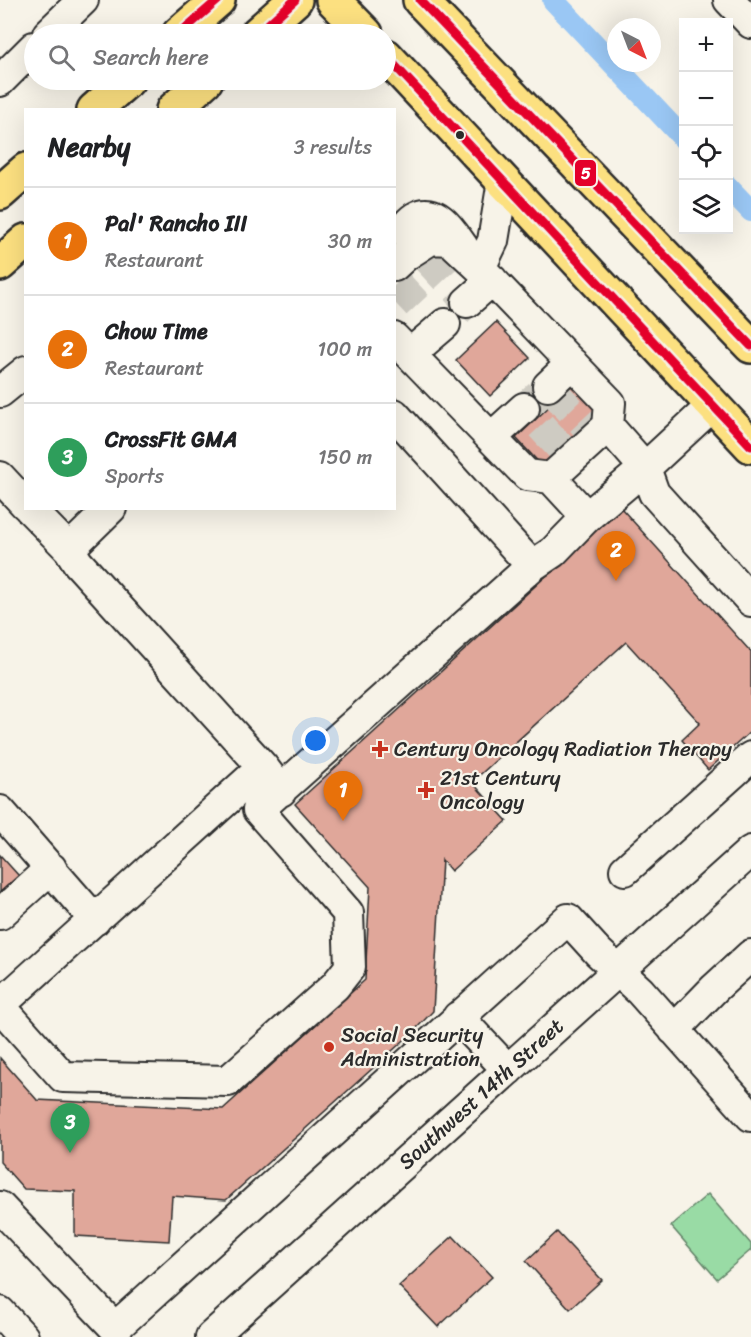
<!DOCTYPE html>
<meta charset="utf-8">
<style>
body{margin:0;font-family:Sriracha,sans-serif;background:#f6f6f6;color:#202124}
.controls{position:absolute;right:18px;top:18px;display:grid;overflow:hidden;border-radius:0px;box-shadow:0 6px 24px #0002}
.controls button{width:54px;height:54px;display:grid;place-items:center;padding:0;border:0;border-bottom:2px solid #e0e0e0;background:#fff;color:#202124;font:30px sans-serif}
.compass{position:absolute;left:607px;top:18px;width:54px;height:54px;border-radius:50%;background:#fff;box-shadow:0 6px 24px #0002;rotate:138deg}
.you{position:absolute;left:316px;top:741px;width:21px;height:21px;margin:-15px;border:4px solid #fff;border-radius:50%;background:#1a73e8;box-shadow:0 0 0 9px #1a73e833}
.badge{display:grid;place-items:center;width:39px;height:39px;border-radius:50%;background:#c8321e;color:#fff;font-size:20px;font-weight:700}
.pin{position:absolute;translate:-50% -50px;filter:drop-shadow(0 2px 3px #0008)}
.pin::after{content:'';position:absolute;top:32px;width:21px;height:18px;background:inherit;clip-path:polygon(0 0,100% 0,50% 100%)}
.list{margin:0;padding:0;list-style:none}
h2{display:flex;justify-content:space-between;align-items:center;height:78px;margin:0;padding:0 24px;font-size:26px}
h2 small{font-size:20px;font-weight:400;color:#757577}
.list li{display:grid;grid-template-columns:39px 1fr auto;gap:18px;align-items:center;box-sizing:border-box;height:108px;padding:0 24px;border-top:2px solid #e0e0e0}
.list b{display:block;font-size:22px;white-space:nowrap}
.list p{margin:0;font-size:20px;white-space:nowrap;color:#757577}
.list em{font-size:20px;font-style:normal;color:#757577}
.icon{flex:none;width:33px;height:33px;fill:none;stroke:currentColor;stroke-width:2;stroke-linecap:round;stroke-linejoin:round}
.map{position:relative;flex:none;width:751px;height:1337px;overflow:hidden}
.search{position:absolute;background:#fff;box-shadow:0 6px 24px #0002;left:24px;top:24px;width:372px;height:66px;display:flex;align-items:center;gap:15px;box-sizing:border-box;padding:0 21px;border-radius:33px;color:#757577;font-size:22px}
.panel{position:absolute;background:#fff;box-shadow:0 6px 24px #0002;left:24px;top:108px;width:372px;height:402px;border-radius:0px}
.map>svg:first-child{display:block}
.green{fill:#99dba5;stroke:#628368;stroke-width:1.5}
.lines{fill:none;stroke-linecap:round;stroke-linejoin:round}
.canal{stroke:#9ac7f4;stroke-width:22}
.building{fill:#e0a79a;stroke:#2b2b2b;stroke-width:1.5}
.minor-tunnel{stroke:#cecbc2;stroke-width:30;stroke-dasharray:30 15;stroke-linecap:butt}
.minor-casing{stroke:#2b2b2b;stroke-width:34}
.major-casing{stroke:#2b2b2b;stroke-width:38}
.highway-casing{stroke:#2b2b2b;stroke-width:38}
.minor{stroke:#f7f3e8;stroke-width:30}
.major{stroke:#fce080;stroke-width:33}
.highway{stroke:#fce080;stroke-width:33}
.bus-1-casing{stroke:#f7f3e8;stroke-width:14}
.bus-1{stroke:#e4002b;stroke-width:9}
.bus-dot{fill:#2b2b2b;stroke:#f7f3e8;stroke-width:2}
.poi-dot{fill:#c8321e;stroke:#f7f3e8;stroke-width:2}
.labels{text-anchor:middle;stroke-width:4.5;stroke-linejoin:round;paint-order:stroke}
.poi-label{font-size:21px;fill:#2b2b2b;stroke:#f7f3e8;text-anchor:start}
.street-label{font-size:21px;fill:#2b2b2b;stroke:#f7f3e8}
.line-badge{stroke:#f7f3e8;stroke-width:2}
.badge-label{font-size:16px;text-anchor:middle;font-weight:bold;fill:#fff}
</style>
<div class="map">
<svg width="751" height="1337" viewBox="0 0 751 1337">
<rect width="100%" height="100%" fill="#f7f3e8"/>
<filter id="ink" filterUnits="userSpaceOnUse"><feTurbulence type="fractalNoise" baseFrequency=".0167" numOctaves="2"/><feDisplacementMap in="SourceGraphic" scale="12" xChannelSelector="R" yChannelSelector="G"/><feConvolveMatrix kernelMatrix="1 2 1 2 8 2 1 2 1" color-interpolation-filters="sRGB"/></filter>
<g filter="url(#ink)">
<!-- green -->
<path class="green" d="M708,1194L751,1244V1250L717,1279L671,1226Z"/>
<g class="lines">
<!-- canal -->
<path class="canal" d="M553,0L684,139
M728,187L751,211"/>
</g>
<!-- building -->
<path class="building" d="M496,322L530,358L490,396L456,360Z
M572,385L603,418L547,471L516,438Z
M621,508L751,652V731L708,770L682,740L700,723L626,642L472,782L507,821L451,871L442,860L433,1011L412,1033L226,1200L172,1196L169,1241L75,1236V1191L24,1189L0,1162V1058L37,1100L223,1109L365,980L370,887L295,804Z
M0,855L19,876L0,894Z
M557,1232L602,1280L570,1309L526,1261Z
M453,1236L492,1277L438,1327L399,1286Z"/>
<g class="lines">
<!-- minor-tunnel -->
<path class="minor-tunnel" d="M425,257L467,302L449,320
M397,283L426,314
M561,448L524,408L548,386L585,425"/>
<!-- minor casing -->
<g class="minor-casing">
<path id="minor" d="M729,0L751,23
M48,34L83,0
M0,81L34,47
M402,230C406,226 411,219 416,217C437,205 453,233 463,247
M394,266L406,255L431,239L450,240L480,268L610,403L608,426
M480,268L493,241L503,181
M467,302L492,280
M394,338L527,475L551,478
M410,354L445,324
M548,386L572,363
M0,392L26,371
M394,414L532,566
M491,438L524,408
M0,477L26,505
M29,508L69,549L78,563L263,767L281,791
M587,517L551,478L608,426L645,468L654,493L751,601
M69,549L111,508
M0,811L95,920
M625,870L751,757
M0,914L51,868
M0,1005L263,767
M0,1006L63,1077L228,1081L335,986L350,967L348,913L258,810L532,566L553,552L587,517L645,468L713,405
M458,1017L508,1070
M674,1030L715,988L751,955
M0,1207L115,1328L568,919L598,952L640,991L751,1116
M0,1312L23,1337
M211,1337L751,851"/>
</g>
<!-- major casing -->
<g class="major-casing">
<path id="major" d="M179,34L218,0
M257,34L295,0
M94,110L128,80
M173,110L206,80
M0,193L26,170
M0,264L26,241"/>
</g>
<!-- highway casing -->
<g class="highway-casing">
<path id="highway" d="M333,0L366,34
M420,0L751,346
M386,56L751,446"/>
</g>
<!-- minor -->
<use href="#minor" class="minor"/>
<!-- major -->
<use href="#major" class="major"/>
<!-- highway -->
<use href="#highway" class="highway"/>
<!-- bus-1 casing -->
<g class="bus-1-casing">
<path id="bus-1" d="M420,0L751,346
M179,34L218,0
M257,34L295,0
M386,56L751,446"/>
</g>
<!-- bus-1 -->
<use href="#bus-1" class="bus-1"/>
</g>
</g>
<!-- markers -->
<circle class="bus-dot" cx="460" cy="135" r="5"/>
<g class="poi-dot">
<path d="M377 740h6v6h6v6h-6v6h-6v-6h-6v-6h6z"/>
<path d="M423 781h6v6h6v6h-6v6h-6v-6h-6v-6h6z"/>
<circle cx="329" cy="1047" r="6"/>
</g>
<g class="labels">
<!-- poi labels -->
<g class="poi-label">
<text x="394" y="756">Century Oncology Radiation Therapy</text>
<text x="440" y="785">21st Century<tspan x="440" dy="24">Oncology</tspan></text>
<text x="341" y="1042">Social Security<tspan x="341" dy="24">Administration</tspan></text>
</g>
<!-- street labels -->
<g class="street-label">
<text transform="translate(481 1094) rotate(-42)" y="7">Southwest 14th Street</text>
</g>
</g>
<rect class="line-badge" x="574" y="159" width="23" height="28" rx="6" fill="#e4002b"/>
<g class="badge-label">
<text x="586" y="179">5</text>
</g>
</svg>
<div class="controls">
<button>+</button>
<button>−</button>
<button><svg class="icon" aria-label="locate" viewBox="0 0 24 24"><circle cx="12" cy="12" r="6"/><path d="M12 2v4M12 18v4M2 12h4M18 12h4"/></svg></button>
<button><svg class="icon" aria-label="layers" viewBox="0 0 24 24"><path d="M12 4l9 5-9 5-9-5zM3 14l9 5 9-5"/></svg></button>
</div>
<svg class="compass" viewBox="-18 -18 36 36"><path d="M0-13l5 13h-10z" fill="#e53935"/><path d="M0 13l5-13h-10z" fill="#757577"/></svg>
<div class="you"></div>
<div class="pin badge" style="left:343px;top:821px;background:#e8710a">1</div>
<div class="pin badge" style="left:616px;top:581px;background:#e8710a">2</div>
<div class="pin badge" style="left:70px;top:1153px;background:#2e9e5b">3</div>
<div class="search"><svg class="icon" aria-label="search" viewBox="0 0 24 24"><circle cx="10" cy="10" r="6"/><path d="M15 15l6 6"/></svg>Search here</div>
<section class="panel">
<h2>Nearby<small>3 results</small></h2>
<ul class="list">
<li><span class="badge" style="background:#e8710a">1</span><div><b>Pal' Rancho III</b><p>Restaurant</p></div><em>30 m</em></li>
<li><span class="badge" style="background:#e8710a">2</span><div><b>Chow Time</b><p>Restaurant</p></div><em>100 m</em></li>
<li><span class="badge" style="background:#2e9e5b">3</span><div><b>CrossFit GMA</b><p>Sports</p></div><em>150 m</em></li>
</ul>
</section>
</div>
